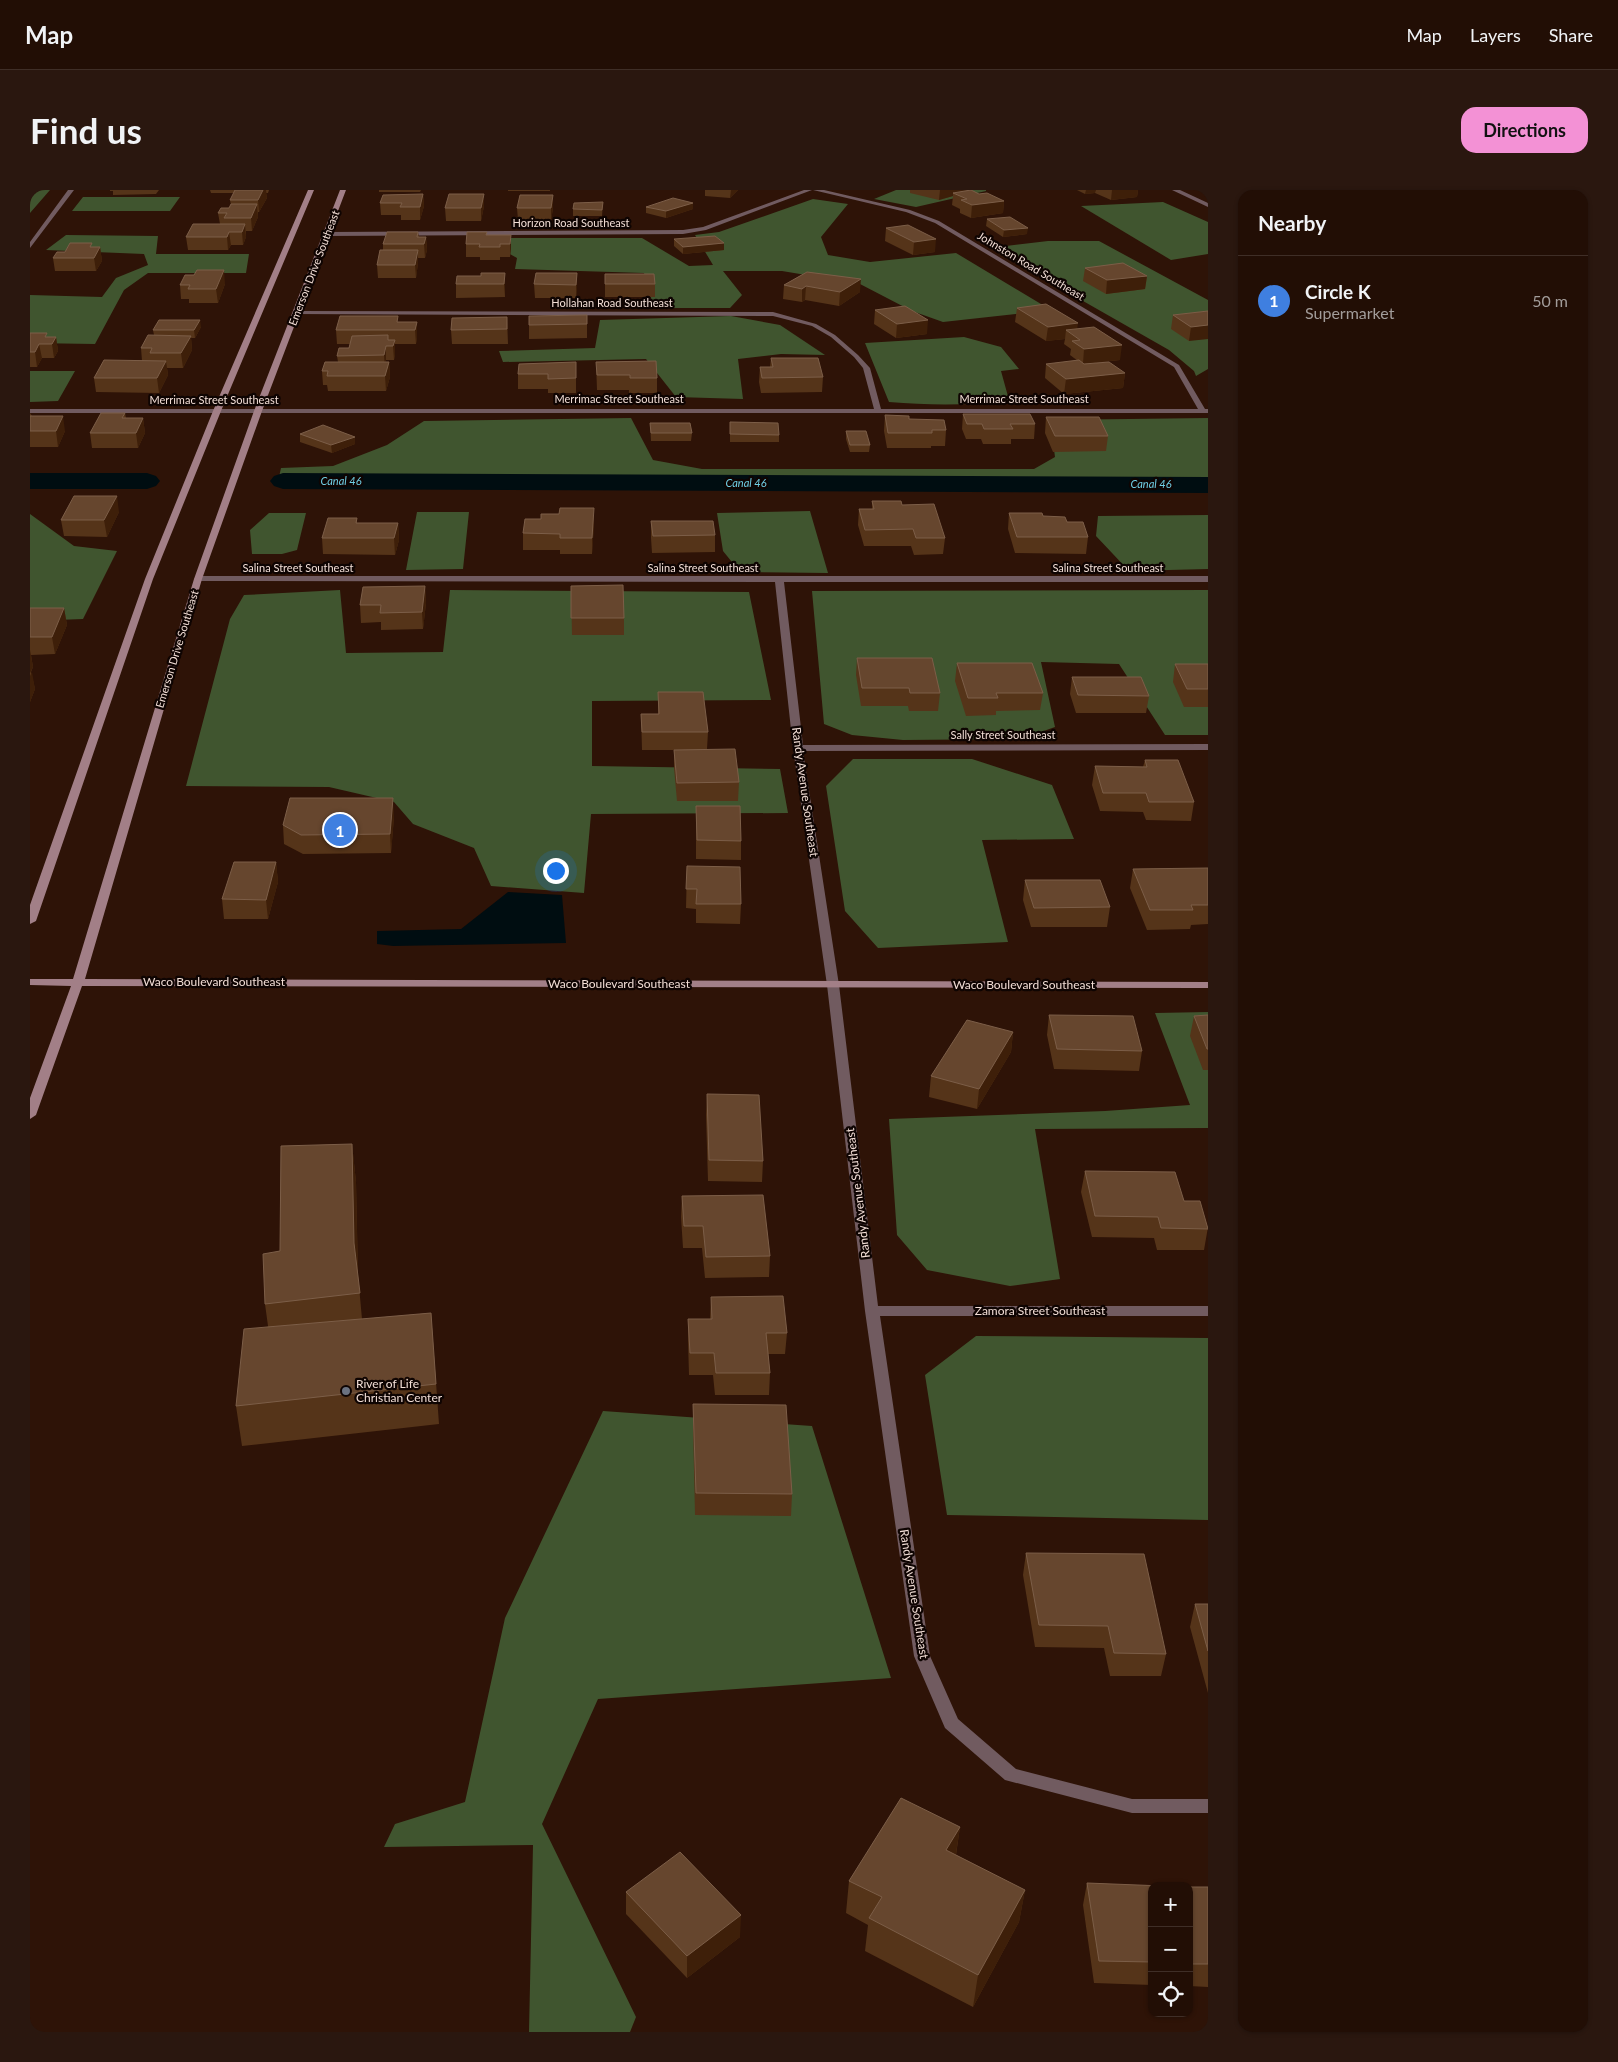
<!DOCTYPE html>
<meta charset="utf-8">
<style>
body{margin:0;font-family:Lato,sans-serif;background:#2a170f;color:#f1f3f6}
.controls{position:absolute;right:15px;bottom:15px;display:grid;overflow:hidden;border-radius:10px;box-shadow:0 1px 4px #0004}
.controls button{width:45px;height:45px;display:grid;place-items:center;padding:0;border:0;border-bottom:1px solid #3f2e27;background:#220e05;color:#f1f3f6;font:25px sans-serif}
.you{position:absolute;left:525px;top:680px;width:18px;height:18px;margin:-12px;border:4px solid #fff;border-radius:50%;background:#1a73e8;box-shadow:0 0 0 8px #1a73e833}
.badge{display:grid;place-items:center;width:32px;height:32px;border-radius:50%;background:#f391d5;color:#fff;font-size:16px;font-weight:700}
.pin{position:absolute;translate:-50% -50%;border:2px solid #fff;box-shadow:0 1px 5px #0006}
.list{margin:0;padding:0;list-style:none}
h2{display:flex;justify-content:space-between;align-items:center;height:65px;margin:0;padding:0 20px;font-size:21px}
h2 small{font-size:16px;font-weight:400;color:#a29c9a}
.list li{display:grid;grid-template-columns:32px 1fr auto;gap:15px;align-items:center;box-sizing:border-box;height:90px;padding:0 20px;border-top:1px solid #3f2e27}
.list b{display:block;font-size:19px;white-space:nowrap}
.list p{margin:0;font-size:16px;white-space:nowrap;color:#a29c9a}
.list em{font-size:16px;font-style:normal;color:#a29c9a}
.icon{flex:none;width:28px;height:28px;fill:none;stroke:currentColor;stroke-width:2;stroke-linecap:round;stroke-linejoin:round}
.map{position:relative;flex:none;width:1178px;height:1842px;overflow:hidden;border-radius:15px}
header{display:flex;align-items:center;gap:30px;box-sizing:border-box;height:70px;padding:0 25px;background:#220e05;border-bottom:1px solid #3f2e27}
header strong{font-size:24px}
nav{display:flex;gap:28px;margin-inline-start:auto;font-size:18px}
.intro{display:flex;align-items:center;justify-content:space-between;box-sizing:border-box;height:120px;padding:0 30px}
h1{margin:0;font-size:35px}
.button{padding:12px 22px;border-radius:15px;background:#f391d5;color:#111;font-size:18px;font-weight:700}
main{display:flex;gap:30px;padding:0 30px}
aside{flex:1;background:#220e05;border-radius:15px;box-shadow:0 1px 4px #0004}
.map>svg:first-child{display:block}
.forest{fill:#40552f}
.water{fill:#000d11}
.lines{fill:none;stroke-linecap:round;stroke-linejoin:round}
.canal{fill:#000d11;fill-rule:evenodd}
.street{fill:#715b60;fill-rule:evenodd}
.secondary{fill:#a27f87;fill-rule:evenodd}
.wall{fill:#553419}
.shaded-wall{fill:#3e1f09}
.building{fill:#66462e;stroke:#7c5e48}
.worship-dot{fill:#6b7280;stroke:#0e0402;stroke-width:2}
.labels{text-anchor:middle;stroke-width:4.5;stroke-linejoin:round;paint-order:stroke}
.far-street-label{font-size:11px;fill:#f2ded6;stroke:#0e0402}
.far-water-label{font-size:11px;font-style:italic;fill:#6fcee5;stroke:#0e0402}
.street-label{font-size:12px;fill:#f2ded6;stroke:#0e0402}
.poi-label{font-size:12px;fill:#f2ded6;stroke:#0e0402;text-anchor:start}
</style>
<header>
<strong>Map</strong>
<nav><a>Map</a><a>Layers</a><a>Share</a></nav>
</header>
<div class="intro"><h1>Find us</h1><a class="button">Directions</a></div>
<main>
<div class="map">
<svg width="1178" height="1842" viewBox="0 0 1178 1842">
<rect width="100%" height="100%" fill="#2e1307"/>
<!-- forest -->
<path class="forest" d="M0,0H20L0,23Z
M866,0H956V1L886,17L844,9Z
M53,7H150L140,21H42Z
M783,9L818,14L791,47L798,65L840,72L926,63L1021,120L913,132L882,121L830,94L752,81H693L712,105L700,118H624L614,83L485,79L487,68L469,58L473,48H612L659,76L683,75L665,45L689,42Z
M1133,12L1178,32V64L1141,70L1051,16Z
M36,45L128,46L126,64H219L216,83H118L94,100L65,154L0,153V105L72,107L86,88L118,75L114,64L16,60Z
M1018,51H1069L1178,110V179L1166,186L1164,181L1139,160L960,58Z
M701,126L750,135L795,165L751,164L708,169L713,209L646,207L616,169L473,172L469,161L565,158L570,130Z
M934,147L971,157L989,179L971,181L979,210C938,216 899,215 859,212L835,153Z
M0,181H45L28,211L0,212Z
M601,228L623,270L672,279H1004L1025,267L1020,230L1178,228V291L249,287L251,278L303,276L357,255L394,231Z
M780,321L798,383L710,382L693,361L687,323Z
M387,322H439L433,379L376,380Z
M239,323H276L267,360L252,364H222L220,340Z
M0,324L44,356L87,361L53,429L0,431Z
M1178,325V379L1099,381L1066,346L1068,326Z
M310,400L316,463L413,462L420,400L719,402L741,510L562,511V576L750,579L758,623L561,624L554,703L461,696L444,658L383,634L364,612L299,597L156,596L200,429L214,405Z
M1178,400V545H1135L1089,474L1011,472L1025,537L991,549L873,550L822,545L794,534L782,401Z
M823,569H942L1022,595L1044,649L952,650L978,752L848,758L815,721L796,596Z
M1178,822V938L1005,939L1030,1089L980,1096L897,1080L867,1045L859,929L1075,921L1160,915L1125,823Z
M946,1146L1178,1148V1330L917,1325L895,1185Z
M573,1221L782,1236L861,1488L568,1509L512,1634L606,1827L600,1842H499L503,1655L354,1657L365,1634L435,1612L475,1428Z"/>
<!-- water -->
<path class="water" d="M478,702L532,705L536,753L363,756L347,754V741L431,739Z"/>
<g class="lines">
<!-- canal -->
<path class="canal" d="M0,283H117L126,286L130,291L126,296L117,299H0Z
M253,283L1178,287V303L253,299L244,296L240,291L244,286Z"/>
<!-- street -->
<path class="street" d="M38,0H44L0,58V52Z
M774,0H782L676,40L653,44L297,46L294,44L297,42L653,40L673,37Z
M783,0H794L880,20L909,31L1149,175L1175,219H1178V223H0V219H844L833,178L824,167L801,147L782,136L743,126L264,124L263,123L266,121L743,122L786,134L805,145L828,165L840,178L851,219H1168L1144,177L905,33L876,22Z
M1142,0H1150L1178,13V17Z
M168,386H1178V392H754L773,555L1178,554V560L773,561L809,795L848,1116H1178V1126H850L900,1466L928,1529L986,1579L1102,1609H1178V1623H1102L975,1590L915,1538L884,1466L835,1121L797,795L763,558L745,392L165,391L164,389Z"/>
<!-- secondary -->
<path class="secondary" d="M278,0H284L191,221L123,389L6,731L0,734V715L115,389L183,221Z
M310,0H316L232,221L172,389L55,789L1178,792V798L52,796L6,925L0,929V908L41,796L0,795V789H43L164,389L224,221Z"/>
</g>
<!-- wall -->
<path class="wall" d="M80,0H129L126,4L83,5V1H80Z
M180,0H239L238,3H236L237,8L229,22H228V27L222,41H216V47L213,55H201L198,60H158L156,47L190,34L188,23L199,18L201,15L200,10L204,3H181Z
M349,0H391L390,2H349Z
M478,0H520V1H478Z
M675,0H708L700,8L675,6Z
M880,0H943L942,1L949,4L974,11L973,23L941,28L930,23V19L922,15L923,6L909,10L880,3Z
M1047,0H1108L1107,7L1081,10L1065,3L1055,4Z
M393,4L394,16L390,30H371V25H351L350,13Z
M454,4V16L451,31H416L415,18Z
M573,12L572,26H543V19Z
M663,13V19L636,28L616,23V17Z
M487,18H523L521,31L488,30Z
M957,29L997,44L973,47L956,36Z
M856,38L905,62L883,65L855,51Z
M388,42L389,47H396L397,60L395,68H388V73L386,88H348L347,75L353,60V54Z
M457,45H481V58L480,67H470V70H450V67H436V54Z
M644,49L694,53V60L653,64L644,56Z
M62,57H70L72,71L66,81H25L23,68L35,62Z
M1055,78L1117,86L1115,99L1076,104L1053,91Z
M777,82L830,102L809,116L775,110L772,112L753,109L754,95Z
M475,83V107L426,108V94L451,86Z
M547,83V97L546,108H505L504,94Z
M575,84L625,94V107H575Z
M195,94L188,113H159V109H151L150,95Z
M987,118L1047,139L1090,170L1054,174L1095,183L1093,198L1034,204L1015,188L1016,174L1048,171L1040,165L1041,159L1034,154L1035,149L1016,151L985,132Z
M845,120L897,144L866,148L844,134Z
M1178,121L1159,151L1141,139L1143,125Z
M477,127L478,154H422L421,140Z
M369,132H387V147L386,154H365V164L364,170H356V172H359L360,187L356,201H298L297,195H293L292,181L308,172L307,166L319,158L320,154H307L306,140Z
M557,134V148L499,149V135Z
M171,137L165,148H161L162,160L153,178H137L138,185L129,203L66,202L64,188L112,171L111,158L124,145L123,140Z
M0,143L17,147H26L28,161L24,168H12L7,177H0Z
M741,168L793,187L792,202L731,203L729,192L730,177H740Z
M546,172V203H518V199H488V184Z
M566,172L627,188V203H599V200H567Z
M0,223L2,226L35,241L28,257H0Z
M95,223L96,228H113L115,243L108,258H62L60,243Z
M933,224L1005,234L1004,249H981V254H953L951,249H936L932,239Z
M855,225L879,229L916,240L915,256H901V258H857L854,241Z
M1016,227L1078,246L1076,261L1023,262L1015,243Z
M700,232L749,245V252H700Z
M620,233L662,243L661,251H621Z
M816,241L840,255L839,262H820L816,249Z
M270,244L325,254L302,263L270,252Z
M842,311L872,315L915,348L913,364L884,365L881,356H834L828,335L829,319H842Z
M89,322L77,347L34,346L31,330Z
M979,323L1013,326L1037,332L1058,347L1056,364L985,363L978,339Z
M327,328V333H368L369,350L365,365L293,364L292,348Z
M621,331L685,345V362L622,363L621,348Z
M564,334L562,364H530V360H493V343Z
M395,396L396,413L393,439L351,440V432L331,433L330,415Z
M541,396L594,428V445H542Z
M0,418H34L37,435L25,464L1,465L3,477L1,482L5,499L0,512Z
M827,468L910,503L908,521H879L878,516H831L826,485Z
M927,473L1013,503L1010,520L966,521V525L936,526L925,491Z
M1145,474H1178V517H1154L1143,492Z
M1042,487L1119,506L1116,523H1046L1040,504Z
M628,502L678,542L677,559L709,592L708,611H647L644,578V560H612L611,524H628Z
M1115,570L1164,612L1161,631L1116,630L1113,622L1070,621L1062,595L1065,576L1113,577Z
M666,616L711,651V670L666,669Z
M364,627L361,663L273,664L254,654L253,635Z
M246,672L248,692L238,729H194L192,709Z
M657,676L711,714L710,734L666,733V719L656,718Z
M1178,678V734L1161,735L1160,739L1117,740L1100,698L1103,679Z
M995,690L1080,717L1077,737H1001L993,710Z
M1019,825L1112,861L1109,881L1024,879L1017,845Z
M1178,825V880H1173L1160,846L1164,826Z
M983,842L981,862L947,919L899,907L901,886Z
M677,904L733,971L732,992L678,991L676,925Z
M322,954L326,992L328,1085L332,1129L401,1123L409,1234L212,1256L206,1216L238,1136L235,1114L250,1061Z
M1055,981L1154,1011L1178,1037L1174,1060H1127L1124,1048L1062,1047L1051,1002Z
M652,1006L740,1066L739,1087L675,1088L672,1058H653L651,1027Z
M681,1107L757,1143L755,1164H738L740,1183L739,1205H685L683,1185H659L658,1151V1129H680Z
M663,1214L762,1304L761,1326L665,1325L663,1236Z
M996,1363L1136,1464L1131,1486H1080L1074,1458L1005,1457L993,1385Z
M1165,1414H1178V1503L1160,1437Z
M930,1637L926,1665L995,1700L989,1732L943,1817L835,1761L838,1735L816,1723L819,1691Z
M1057,1693L1122,1696V1795L1064,1793L1053,1715Z
M1159,1697H1178V1797L1159,1796Z
M596,1702L710,1747L657,1788L596,1724Z"/>
<!-- shaded-wall -->
<path class="shaded-wall" d="M233,0H236L237,8L229,22L228,10Z
M701,0H708L700,8Z
M910,0H943L927,5L923,3V6L909,10Z
M1056,0H1066L1065,3L1055,4Z
M1082,0H1108L1107,7L1081,10Z
M393,4L394,16L390,30V17Z
M454,4V16L451,31V18Z
M523,5V18L521,31V18Z
M974,11L973,23L941,28L942,15Z
M663,13V19L636,28V21Z
M227,14L228,27L222,41L221,28Z
M215,34L216,47L213,55L212,42Z
M998,38L997,44L973,47L974,40Z
M199,42L201,55L198,60L197,47Z
M481,45V58L480,67V54Z
M396,47L397,60L395,68L394,54Z
M906,49L905,62L883,65L884,52Z
M694,53V60L653,64V57Z
M70,57L72,71L66,81L64,68Z
M388,60V73L386,88L385,75Z
M194,80L195,94L188,113L186,99Z
M475,83V107L474,94Z
M547,83V97L546,108V95Z
M1117,86L1115,99L1076,104L1077,90Z
M831,89L830,102L809,116L810,102Z
M776,96L775,110L772,112V99Z
M170,130L171,137L165,148L164,140Z
M898,130L897,144L866,148L867,134Z
M387,132V147L386,154L385,140Z
M1048,133L1046,147L1036,140L1035,149L1016,151L1018,137Z
M1178,135V149L1159,151L1161,137Z
M161,146L162,160L153,178L151,163Z
M26,147L28,161L24,168L22,154Z
M365,150V164L364,170L363,156Z
M9,154L12,168L7,177L5,162Z
M1092,155L1090,170L1053,174L1054,159Z
M356,156V170L355,180L354,165Z
M136,171L138,185L129,203L127,188Z
M359,172L360,187L356,201L355,186Z
M1095,183L1093,198L1034,204L1036,189Z
M33,226L35,241L28,257L26,241Z
M113,228L115,243L108,258L106,243Z
M325,247V254L302,263L301,255Z
M87,306L89,322L77,347L74,330Z
M564,318V334L562,364V348Z
M368,333L369,350L365,365L364,348Z
M395,396L396,413L393,439L392,422Z
M34,418L37,435L25,464L22,447Z
M0,460L3,477L0,483Z
M2,482L5,499L0,512V486Z
M363,608L364,627L361,663L360,644Z
M246,672L248,692L238,729L236,710Z
M983,842L981,862L947,919L949,899Z
M322,954L326,992L328,1093L324,1053Z
M930,1637L925,1670L916,1660Z
M995,1700L989,1732L943,1817L948,1785Z
M711,1725L710,1747L657,1788V1766Z"/>
<!-- building -->
<path class="building" d="M205,0H233L228,10H200Z
M941,0L949,4L957,3L974,11L942,15L931,10L937,9L923,3Z
M393,4L390,17H370L372,13H350L353,5Z
M419,4H454L451,18H415Z
M490,5H523L521,18H487Z
M643,8L663,13L636,21L616,17Z
M573,12L572,20L543,19L544,13Z
M201,14H227L221,28H194L197,23H188L191,18H199Z
M980,27L998,38L974,40L957,29Z
M163,34H215L212,42H199L197,47H156Z
M878,35L906,49L884,52L856,38Z
M357,42H388L387,47H396L394,54H353Z
M437,42H457L456,45H481L480,54H470V57H449L450,54H436Z
M685,46L694,53L653,57L644,49Z
M40,53H62L60,57H70L64,68H23L27,62H35Z
M350,60H388L385,75H347Z
M1093,73L1117,86L1077,90L1055,78Z
M167,80H194L186,99H158L160,95H150L155,85H164Z
M777,82L831,89L810,102L776,96L772,99L754,95Z
M451,83H475L474,94H426L427,86H451Z
M506,83H547L546,95L504,94Z
M575,84H624L625,94H575Z
M1016,114L1048,133L1018,137L987,118Z
M875,116L898,130L867,134L845,120Z
M1178,121V135L1161,137L1143,125Z
M557,125V134L499,135V126Z
M310,126H368L367,132H387L385,140H306Z
M477,127V139L421,140L422,128Z
M129,130H170L164,140H123Z
M1064,137L1092,155L1054,159L1042,151L1050,150L1036,140Z
M0,143H17L15,147H26L22,154H9L5,162H0Z
M118,145L161,146L151,163H120L122,158H111Z
M358,145V150H365L363,156H356L354,165L307,166L309,158H319L322,146Z
M741,168H788L793,187L732,188L730,177H743Z
M74,170L136,171L127,188H64Z
M1049,170L1054,174L1079,172L1095,183L1036,189L1016,174Z
M626,171L627,188H600V185H567L566,172Z
M295,172H359L355,186H297L298,181H292Z
M546,172V188L518,189V184H488L489,174Z
M71,223H95L92,228H113L106,243H60Z
M933,224H1000L1005,234H980L983,239H954L952,234H937Z
M855,225L879,226V229L914,230L916,240H902V243H858Z
M0,226H33L26,241H0Z
M1016,227H1069L1078,246H1025Z
M700,232L748,233L749,245L700,244Z
M620,233H660L662,243H621Z
M293,235L325,247L301,255L270,244Z
M816,241H836L840,255H820Z
M44,306H87L74,330H31Z
M842,311H871L872,315L904,314L915,348H886L883,339L835,340L829,319H844Z
M530,318H564L562,348H530V344L493,343L495,329H511V324H529Z
M979,323H1012L1013,326L1035,327L1037,332H1053L1058,347H987Z
M298,328H327L326,333H368L364,348H292Z
M621,331H683L685,345L623,346Z
M593,395L594,428H541V396Z
M395,396L392,422L350,423L351,415H330L333,397Z
M0,418H34L22,447H0Z
M827,468H902L910,503H880L879,498H832Z
M927,473H1002L1013,503H966L968,508H938Z
M1145,474H1178V499H1157Z
M1042,487H1111L1119,506L1048,505Z
M628,502H673L678,542H612L611,524H629Z
M705,559L709,592L647,593L644,560Z
M1115,570H1148L1164,612H1119L1116,603H1073L1065,576L1117,577Z
M260,608H363L360,644L271,645L253,635Z
M666,616H710L711,651L667,650Z
M204,672H246L236,710L192,709Z
M657,676L710,677L711,714H666L667,699H656Z
M1178,678V715H1161L1163,720H1120L1103,679Z
M995,690H1070L1080,717L1004,718Z
M1019,825L1103,826L1112,861L1027,859Z
M1178,825V859H1177L1164,826Z
M937,830L983,842L949,899L901,886Z
M677,904L729,905L733,971L679,970Z
M322,954L324,1053L330,1103L235,1114L233,1064L250,1061L251,956Z
M1055,981L1145,982L1154,1011H1170L1178,1039L1131,1038L1128,1027L1065,1026Z
M733,1005L740,1066L676,1067L673,1036H654L652,1006Z
M753,1106L757,1143H736L740,1183H686L684,1163H660L658,1129H682L681,1107Z
M401,1123L406,1194L206,1216L214,1139Z
M663,1214L756,1215L762,1304L666,1303Z
M996,1363L1114,1364L1136,1464L1084,1463L1078,1436L1009,1435Z
M1165,1414H1178V1461Z
M871,1608L930,1637L916,1660L995,1700L948,1785L839,1728L852,1707L819,1691Z
M650,1662L711,1725L657,1766L596,1702Z
M1057,1693L1133,1696H1122V1772L1069,1771Z
M1159,1697H1178V1774H1159Z"/>
<!-- markers -->
<circle class="worship-dot" cx="316" cy="1201" r="5"/>
<g class="labels">
<!-- far-street labels -->
<g class="far-street-label">
<text x="541" y="37">Horizon Road Southeast</text>
<text transform="translate(1001 76) rotate(31)" y="4">Johnston Road Southeast</text>
<text transform="translate(284 78) rotate(-69)" y="4">Emerson Drive Southeast</text>
<text x="582" y="117">Hollahan Road Southeast</text>
<text x="589" y="213">Merrimac Street Southeast</text>
<text x="994" y="213">Merrimac Street Southeast</text>
<text x="184" y="214">Merrimac Street Southeast</text>
<text x="268" y="382">Salina Street Southeast</text>
<text x="673" y="382">Salina Street Southeast</text>
<text x="1078" y="382">Salina Street Southeast</text>
<text transform="translate(147 459) rotate(-73)" y="4">Emerson Drive Southeast</text>
<text x="973" y="549">Sally Street Southeast</text>
</g>
<!-- far-water labels -->
<g class="far-water-label">
<text x="311" y="295">Canal 46</text>
<text x="716" y="297">Canal 46</text>
<text x="1121" y="298">Canal 46</text>
</g>
<!-- street labels -->
<g class="street-label">
<text transform="translate(775 602) rotate(82)" y="4">Randy Avenue Southeast</text>
<text x="184" y="796">Waco Boulevard Southeast</text>
<text x="589" y="798">Waco Boulevard Southeast</text>
<text x="994" y="799">Waco Boulevard Southeast</text>
<text transform="translate(828 1003) rotate(-97)" y="4">Randy Avenue Southeast</text>
<text x="1010" y="1125">Zamora Street Southeast</text>
<text transform="translate(884 1404) rotate(81)" y="4">Randy Avenue Southeast</text>
</g>
<!-- poi labels -->
<g class="poi-label">
<text x="326" y="1198">River of Life<tspan x="326" dy="14">Christian Center</tspan></text>
</g>
</g>
</svg>
<div class="controls">
<button>+</button>
<button>−</button>
<button><svg class="icon" aria-label="locate" viewBox="0 0 24 24"><circle cx="12" cy="12" r="6"/><path d="M12 2v4M12 18v4M2 12h4M18 12h4"/></svg></button>
</div>
<div class="you"></div>
<div class="pin badge" style="left:310px;top:640px;background:#3f7fe0">1</div>
</div>
<aside>
<h2>Nearby<small></small></h2>
<ul class="list">
<li><span class="badge" style="background:#3f7fe0">1</span><div><b>Circle K</b><p>Supermarket</p></div><em>50 m</em></li>
</ul>
</aside>
</main>
